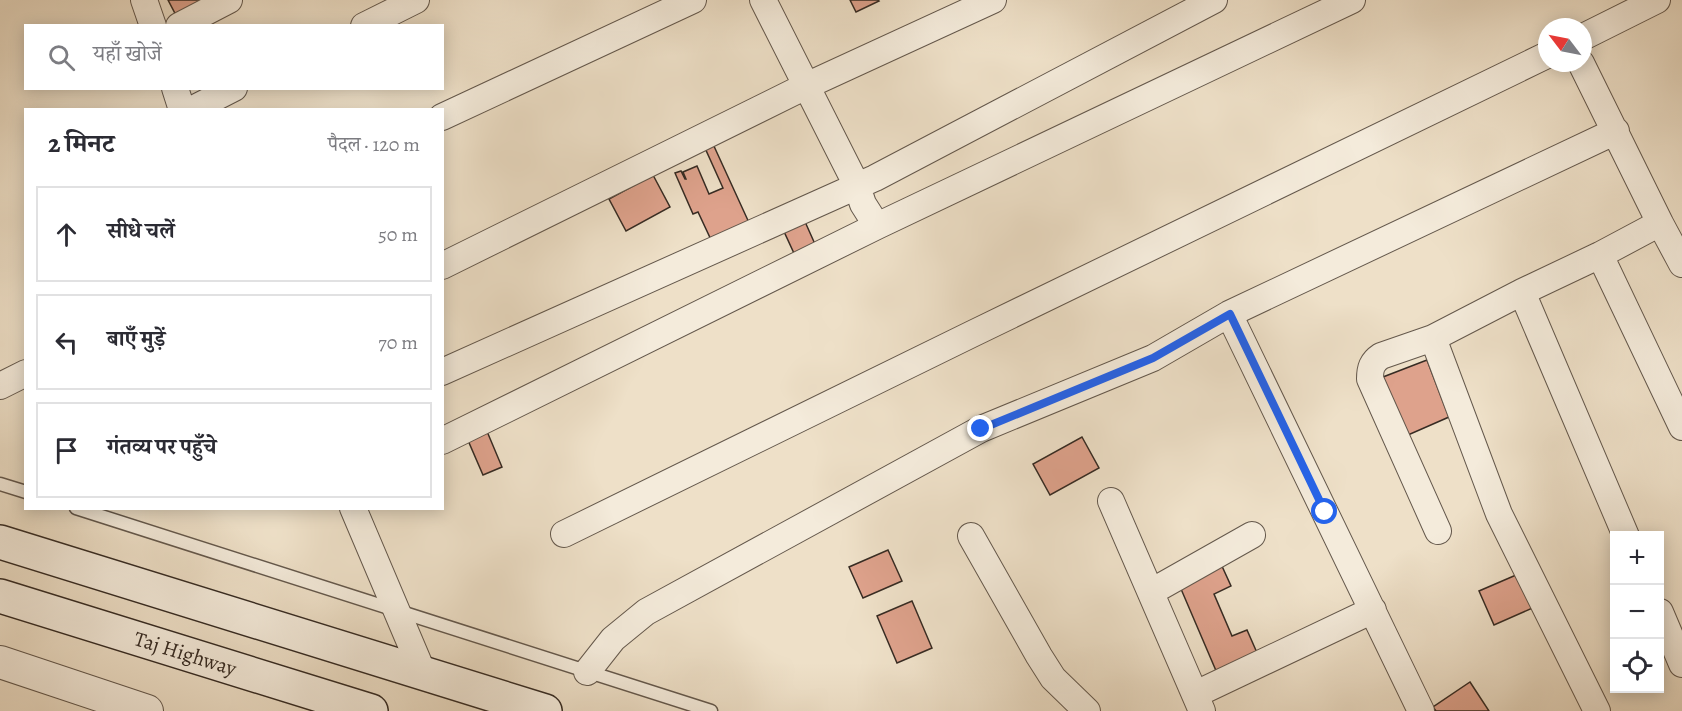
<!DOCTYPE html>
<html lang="hi">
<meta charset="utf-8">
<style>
body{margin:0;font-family:Alegreya,"Noto Serif Devanagari",serif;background:#f7f7f7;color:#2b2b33}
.controls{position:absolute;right:18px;bottom:18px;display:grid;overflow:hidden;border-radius:0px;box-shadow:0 3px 15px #0003}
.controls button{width:54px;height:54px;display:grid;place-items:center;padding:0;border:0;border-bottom:2px solid #e1e1e2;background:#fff;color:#2b2b33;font:30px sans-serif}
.compass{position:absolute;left:1538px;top:18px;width:54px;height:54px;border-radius:50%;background:#fff;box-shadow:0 3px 15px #0003;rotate:302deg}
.stop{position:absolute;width:18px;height:18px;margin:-14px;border:4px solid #2563eb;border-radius:50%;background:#fff}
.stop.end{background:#2563eb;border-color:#fff;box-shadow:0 2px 6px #0008}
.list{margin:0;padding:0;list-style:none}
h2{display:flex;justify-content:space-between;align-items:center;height:78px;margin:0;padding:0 24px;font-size:26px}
h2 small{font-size:20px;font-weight:400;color:#7c7c81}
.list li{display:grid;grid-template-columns:39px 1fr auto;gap:18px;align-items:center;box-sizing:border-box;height:96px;margin:0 12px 12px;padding:0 12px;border:2px solid #e1e1e2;border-radius:0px}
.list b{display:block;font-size:22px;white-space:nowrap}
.list em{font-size:20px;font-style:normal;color:#7c7c81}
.icon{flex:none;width:33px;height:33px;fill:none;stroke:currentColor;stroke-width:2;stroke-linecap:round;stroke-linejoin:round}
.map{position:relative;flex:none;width:1682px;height:711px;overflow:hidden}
.search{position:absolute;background:#fff;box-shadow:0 3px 15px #0003;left:24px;top:24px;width:420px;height:66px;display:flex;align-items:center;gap:15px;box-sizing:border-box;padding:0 21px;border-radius:0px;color:#7c7c81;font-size:22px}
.panel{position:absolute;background:#fff;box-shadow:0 3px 15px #0003;left:24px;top:108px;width:420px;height:402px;border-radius:0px}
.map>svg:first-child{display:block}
.building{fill:#dea28c;stroke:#362b23;stroke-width:1.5}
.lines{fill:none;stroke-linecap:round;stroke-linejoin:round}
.service-casing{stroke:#64584c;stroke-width:15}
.minor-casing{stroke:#64584c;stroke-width:28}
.tertiary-casing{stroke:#64584c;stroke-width:34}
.secondary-casing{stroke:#362b23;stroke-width:36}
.service{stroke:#f4ebdb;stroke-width:12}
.minor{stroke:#f4ebdb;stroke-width:26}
.tertiary{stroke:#f4ebdb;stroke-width:32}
.secondary{stroke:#f4ebdb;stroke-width:33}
.route{stroke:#2563eb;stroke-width:8}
.labels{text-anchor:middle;stroke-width:5;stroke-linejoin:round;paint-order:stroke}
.street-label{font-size:21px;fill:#362b23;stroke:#f4ebdb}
</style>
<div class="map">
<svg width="1682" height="711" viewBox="0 0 1682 711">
<rect width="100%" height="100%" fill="#eee0c8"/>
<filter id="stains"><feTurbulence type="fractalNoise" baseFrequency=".00333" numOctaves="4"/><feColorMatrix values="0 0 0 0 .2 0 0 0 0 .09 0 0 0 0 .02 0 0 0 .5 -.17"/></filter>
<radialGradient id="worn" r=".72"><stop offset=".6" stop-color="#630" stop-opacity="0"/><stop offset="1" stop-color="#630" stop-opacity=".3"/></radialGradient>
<!-- building -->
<path class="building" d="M168,0H218L179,21Z
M850,0H878L879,1L856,12Z
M713,144L751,227L713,244L698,212L693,214L675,173L681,171L685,179H686L683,172L697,166L709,194L723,188L705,148Z
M653,175L670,207L626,231L609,199Z
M802,215L819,253L798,262L781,225Z
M1427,360L1449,417L1408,435L1383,377Z
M486,429L502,467L483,475L467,438Z
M1082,437L1099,468L1050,495L1033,464Z
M888,550L902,581L863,598L849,567Z
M1221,564L1231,586L1214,594L1232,636L1247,630L1258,655L1217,673L1178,582Z
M1523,572L1537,606L1494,625L1479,591Z
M912,601L932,648L897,663L877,616Z
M1470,682L1489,711H1436L1433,707Z"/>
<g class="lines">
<!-- service casing -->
<g class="service-casing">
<path id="service" d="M0,484L26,492
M76,508L711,711"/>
</g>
<!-- minor casing -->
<g class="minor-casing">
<path id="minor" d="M144,0L153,26
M763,0L857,186L863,204L877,226
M179,26L229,0
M364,26L416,0
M1583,37L1657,0
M175,88L182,110
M191,110L234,88
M442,117L693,0
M1660,223L1682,264
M1600,255L1682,427
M442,266L806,86L993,0
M1522,292L1626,536
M1229,314L1421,711
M1433,338L1499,514L1597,711
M442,372L875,178L1214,0
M0,386L26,373
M442,441L877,226L1352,0
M1111,501L1202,711
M353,508L423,673
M1438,531L1370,379C1370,368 1372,362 1381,356L1433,338L1522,292L1600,255L1660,223L1581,63
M564,534L972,334L1547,55
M971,536L1039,656L1053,678L1087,711
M1151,592L1252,535
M1660,612L1682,664
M587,672L613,639L646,612L981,429L1153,358L1229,314L1616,131
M1196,694L1373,610"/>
</g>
<!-- tertiary casing -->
<g class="tertiary-casing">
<path id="tertiary" d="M0,662L147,711"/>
</g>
<!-- secondary casing -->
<g class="secondary-casing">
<g id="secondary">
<path d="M0,542L545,711"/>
<path id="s1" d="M0,596L371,711"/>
</g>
</g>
<!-- service -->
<use href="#service" class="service"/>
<!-- minor -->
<use href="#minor" class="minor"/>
<!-- tertiary -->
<use href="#tertiary" class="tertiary"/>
<!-- secondary -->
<use href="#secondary" class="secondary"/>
</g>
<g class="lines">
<!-- route -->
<path class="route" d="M981,429L1153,358L1230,314L1325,512"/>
</g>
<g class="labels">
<!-- street labels -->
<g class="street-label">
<text dy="7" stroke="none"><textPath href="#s1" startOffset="194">Taj Highway</textPath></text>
</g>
</g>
<rect width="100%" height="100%" filter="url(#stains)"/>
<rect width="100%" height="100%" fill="url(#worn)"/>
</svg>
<div class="controls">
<button>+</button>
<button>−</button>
<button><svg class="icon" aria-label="locate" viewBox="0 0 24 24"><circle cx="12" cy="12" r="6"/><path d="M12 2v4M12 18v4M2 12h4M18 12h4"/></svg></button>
</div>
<svg class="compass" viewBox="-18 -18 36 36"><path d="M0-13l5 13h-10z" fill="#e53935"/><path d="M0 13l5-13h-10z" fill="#7c7c81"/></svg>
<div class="stop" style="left:1325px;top:512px"></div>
<div class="stop end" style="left:981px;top:429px"></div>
<div class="search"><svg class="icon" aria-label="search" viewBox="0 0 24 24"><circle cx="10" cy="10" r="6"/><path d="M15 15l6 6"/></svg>यहाँ खोजें</div>
<section class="panel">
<h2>2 मिनट<small>पैदल · 120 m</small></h2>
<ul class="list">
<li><svg class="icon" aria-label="ahead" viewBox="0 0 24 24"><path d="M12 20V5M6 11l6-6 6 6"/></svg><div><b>सीधे चलें</b></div><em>50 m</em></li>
<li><svg class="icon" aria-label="left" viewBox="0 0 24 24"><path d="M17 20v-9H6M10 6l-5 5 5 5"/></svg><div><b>बाएँ मुड़ें</b></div><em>70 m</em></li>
<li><svg class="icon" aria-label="arrive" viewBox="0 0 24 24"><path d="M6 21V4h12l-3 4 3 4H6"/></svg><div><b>गंतव्य पर पहुँचे</b></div></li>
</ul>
</section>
</div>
